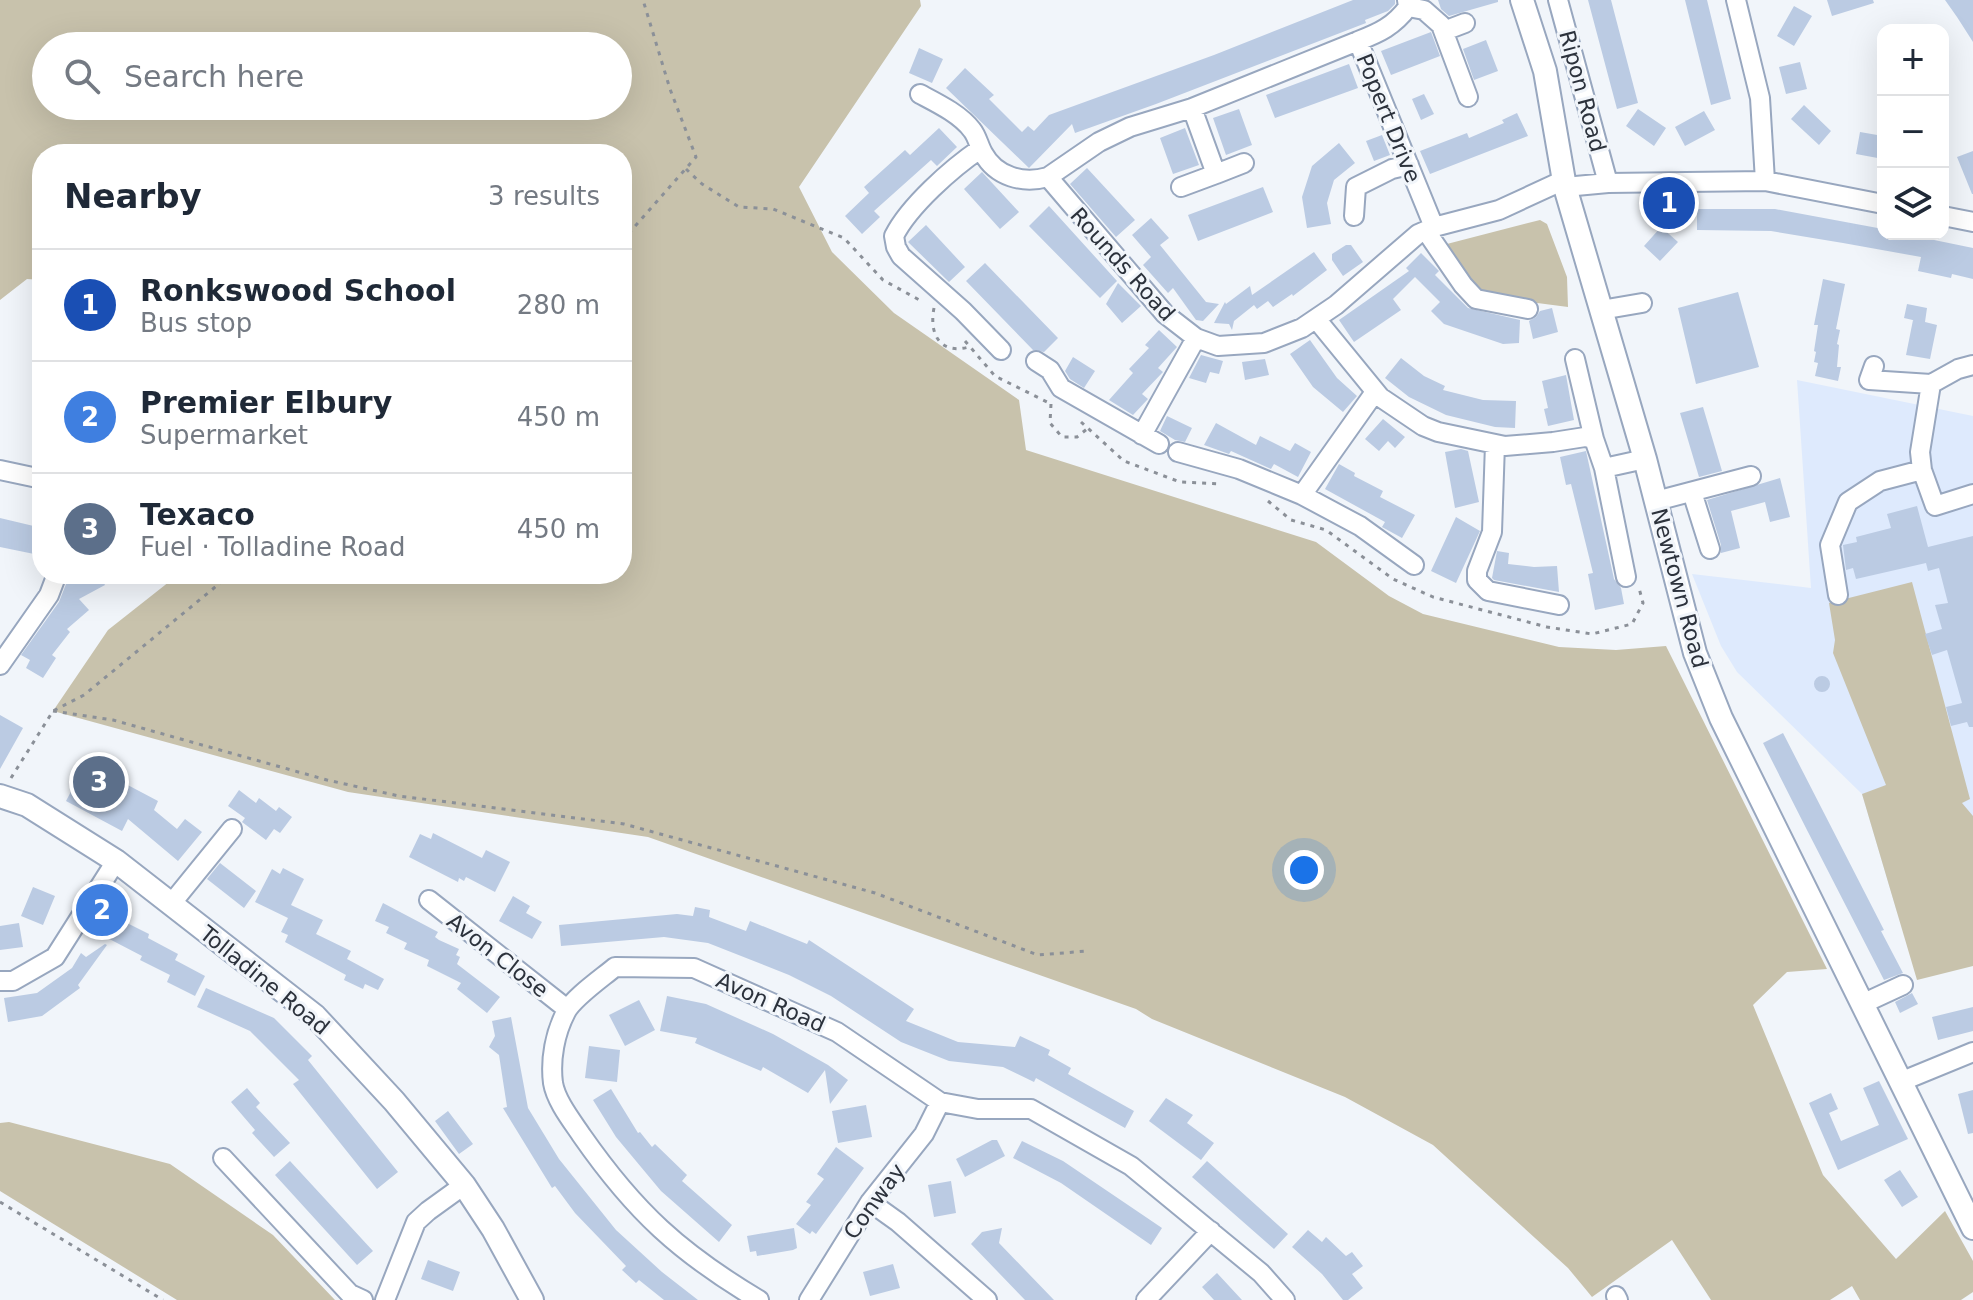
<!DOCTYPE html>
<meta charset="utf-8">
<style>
body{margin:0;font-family:"DejaVu Sans",sans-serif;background:#f6f6f7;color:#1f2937}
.controls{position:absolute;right:24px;top:24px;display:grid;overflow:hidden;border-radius:16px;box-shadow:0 8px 32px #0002}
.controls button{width:72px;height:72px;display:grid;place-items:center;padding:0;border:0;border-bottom:2px solid #e0e1e3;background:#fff;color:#1f2937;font:40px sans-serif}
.you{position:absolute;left:1304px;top:870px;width:28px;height:28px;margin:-20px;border:6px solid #fff;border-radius:50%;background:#1a73e8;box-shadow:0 0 0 12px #1a73e833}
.badge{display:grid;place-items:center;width:52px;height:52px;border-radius:50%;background:#8b7214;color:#fff;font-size:26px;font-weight:700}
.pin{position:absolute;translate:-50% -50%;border:4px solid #fff;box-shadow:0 2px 8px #0006}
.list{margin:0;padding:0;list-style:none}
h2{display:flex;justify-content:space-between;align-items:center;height:104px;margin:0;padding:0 32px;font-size:34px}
h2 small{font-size:26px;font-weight:400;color:#747a83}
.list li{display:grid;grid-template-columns:52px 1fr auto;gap:24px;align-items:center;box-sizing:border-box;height:112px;padding:0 32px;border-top:2px solid #e0e1e3}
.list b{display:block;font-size:30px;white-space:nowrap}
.list p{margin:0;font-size:26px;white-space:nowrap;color:#747a83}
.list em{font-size:26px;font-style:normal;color:#747a83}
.icon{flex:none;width:44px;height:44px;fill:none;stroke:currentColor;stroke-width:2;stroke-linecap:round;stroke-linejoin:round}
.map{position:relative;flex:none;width:1973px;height:1300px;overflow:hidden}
.search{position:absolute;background:#fff;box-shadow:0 8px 32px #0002;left:32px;top:32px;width:600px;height:88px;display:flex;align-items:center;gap:20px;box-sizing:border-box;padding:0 28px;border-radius:44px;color:#747a83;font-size:30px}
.panel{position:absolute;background:#fff;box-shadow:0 8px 32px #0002;left:32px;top:144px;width:600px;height:440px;border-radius:32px}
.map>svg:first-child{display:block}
.built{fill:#deeafd}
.green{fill:#c8c2ac;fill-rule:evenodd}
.building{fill:#bbcbe3}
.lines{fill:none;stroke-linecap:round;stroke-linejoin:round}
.minor-casing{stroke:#98a7bf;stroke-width:22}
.major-casing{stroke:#98a7bf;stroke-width:26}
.path{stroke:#8b9098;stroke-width:3;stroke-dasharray:4 6;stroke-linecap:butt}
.minor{stroke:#fff;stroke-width:18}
.major{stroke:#fff;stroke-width:22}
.labels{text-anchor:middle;stroke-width:6;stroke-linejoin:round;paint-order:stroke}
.street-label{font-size:22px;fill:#2c323c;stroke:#f1f5fa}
</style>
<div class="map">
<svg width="1973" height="1300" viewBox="0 0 1973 1300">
<rect width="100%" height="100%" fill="#f1f5fa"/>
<!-- built -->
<path class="built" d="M1797,380L1973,416V898L1897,912L1862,794L1737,672L1721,646L1692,574L1811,588Z"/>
<!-- green -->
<path class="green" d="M0,0H920L921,6L799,187L832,252L894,313L1019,400L1026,450L1316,542L1389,596L1423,614L1559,647L1616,650L1666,646L1827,969L1787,972L1753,1005L1823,1175L1896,1259L1945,1211L1973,1261V1292L1961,1300H1860L1852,1286L1830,1300H1711L1672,1240L1592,1297L1568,1268L1433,1145L1345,1097L1152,1019L1136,1009L648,837L348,792L53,711L108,630L179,574H622V154H42V280L27,279L0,300ZM618,46V106H46V46Z
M1540,220L1547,224L1567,277L1568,307L1477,295L1443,245Z
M1912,582L1970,799L1962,803L1973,816V966L1917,980L1862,794L1886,785L1833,653L1835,640L1829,603Z
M9,1122L170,1164L273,1235L335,1300H177L0,1191V1123Z"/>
<!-- building -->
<path class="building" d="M1353,0H1395V4L1388,11L1365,20L1366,23L1156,104L1075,133L1072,124L1029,168L946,88L965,68L994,95L989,99L1022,132L1028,126L1034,131L1049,115L1214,55Z
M1438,0H1498V2L1449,16L1441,9Z
M1588,0H1611L1638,103L1617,109Z
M1685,0H1707L1731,99L1711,105Z
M1827,0H1873L1874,3L1832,16Z
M1945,0H1973V42L1957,17Z
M1794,6L1812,16L1794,46L1777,36Z
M1431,32L1440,56L1391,75L1381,51Z
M1486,40L1498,71L1474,80L1463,49Z
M919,48L943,59L932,83L909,73Z
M1800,62L1807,89L1786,94L1779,67Z
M1349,64L1358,88L1275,118L1266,95Z
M1424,94L1434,114L1421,120L1412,99Z
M1804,105L1831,131L1819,145L1791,119Z
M1239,109L1252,145L1226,155L1213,118Z
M1638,109L1666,128L1654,146L1626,126Z
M1704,111L1715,130L1685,146L1675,127Z
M1517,113L1528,136L1430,174L1420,151L1467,133L1469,138L1504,123L1502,120Z
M939,128L957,147L937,166L931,160L874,211L880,217L862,234L845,216L869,193L864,187L905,150L910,155Z
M1185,128L1199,165L1173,174L1160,138Z
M1860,132L1883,136V159L1856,154Z
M1382,135L1390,155L1374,161L1366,141Z
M1339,143L1355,163L1334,180L1327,203L1331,224L1307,228L1302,197L1312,166Z
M1973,151V194H1972L1957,157Z
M1087,168L1135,220L1116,237L1070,184Z
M982,172L1019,212L1000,229L964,189Z
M1263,187L1273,212L1198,241L1188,215Z
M1049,206L1117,281L1100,298L1029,226Z
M1697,209H1775L1883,229V234H1905L1973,248V279L1952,274L1951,278L1918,271L1921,257L1843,243L1771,231L1697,230Z
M1151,218L1169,238L1160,245L1206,302L1219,304L1203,321L1196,320L1173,288L1168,293L1143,265L1151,257L1132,235Z
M926,225L965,267L949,282L908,242Z
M1661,227L1678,242L1660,261L1644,246Z
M1346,245H1351L1363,262L1343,276L1332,260V254Z
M1314,252L1327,270L1293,296L1292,294L1273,307L1268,301L1257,309L1254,305L1234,321L1232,330L1229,324L1214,323L1225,302L1226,304L1250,286L1252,295Z
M1421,253L1439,271L1435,275L1468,308L1520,320L1519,343L1503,344L1444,324L1431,311L1440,302L1415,277L1393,299L1401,310L1354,342L1339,320L1409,271L1406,268Z
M985,263L1058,338L1044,352L1033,350L966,281Z
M1823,279L1845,284L1836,329L1840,330L1837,344L1839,345L1837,367H1841L1838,381L1815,376L1818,363L1814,362L1816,352L1814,351L1818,325H1814Z
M1118,283L1141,306L1122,323L1106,304Z
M1738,292L1759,367L1696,384L1678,308Z
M1907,304L1927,308L1925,322L1937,325L1930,359L1906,355L1913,320L1917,321L1904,318Z
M1552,308L1558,332L1533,339L1529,321L1536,317L1540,311Z
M1159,330L1177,347L1158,368L1163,372L1142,394L1148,399L1133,415L1109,400L1133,373L1129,369L1149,348L1145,345Z
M1310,340L1337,378L1357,396L1343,412L1313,387L1290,354Z
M1201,355L1223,361L1219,374L1210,372L1206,383L1189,378Z
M1073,357L1095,371L1084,388L1070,379L1065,371Z
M1401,358L1424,376L1445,386L1443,390L1483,400L1516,401L1515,428L1495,427L1446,415L1409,397L1385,378Z
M1265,359L1269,375L1245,380L1242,362Z
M1566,375L1574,420L1548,426L1544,409L1548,408L1542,381Z
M1703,407L1722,471L1699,477L1680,413Z
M1167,416L1192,428L1185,442L1175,440L1160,431Z
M1383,419L1405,437L1395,448L1388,441L1379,451L1365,439Z
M1216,423L1256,445L1260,436L1290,451L1295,443L1311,452L1298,477L1274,464L1271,469L1231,451L1229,454L1204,445Z
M1461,449L1468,451L1479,502L1455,508L1445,452Z
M1586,451L1614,579L1621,588L1624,604L1595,610L1588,574L1593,573L1571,484L1566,485L1560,457Z
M1339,464L1355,473L1354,476L1383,491L1380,497L1415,515L1402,538L1382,527L1385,522L1325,489Z
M1780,478L1790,517L1770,522L1765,502L1731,511L1740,548L1721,553V545L1707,500Z
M1917,506L1928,547L1973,536V727H1969L1967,722L1951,726L1946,707L1962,703L1947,650L1932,655L1925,634L1942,629L1935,605L1948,603L1939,568L1928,571L1926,563L1856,579L1853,568L1846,570L1843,545L1857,542L1856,537L1891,528L1887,514Z
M1456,517L1480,531L1456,583L1431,571Z
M0,518L42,528L39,555L0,547Z
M1497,551L1509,553L1508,564L1534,567L1557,566L1559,592L1494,580L1492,578Z
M74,574H99L105,585L79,599L89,610L67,629L70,632L52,655L56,658L43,678L26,668L30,660L21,655L59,602L68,579Z
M1814 684a8 8 0 1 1 16 0a8 8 0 1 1-16 0Z
M0,715L23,728L0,769Z
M1783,733L1884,930L1881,931L1903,973L1884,980L1808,832L1763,743Z
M86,763L158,801L154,810L177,829L185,819L202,832L178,861L128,819L122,831L66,801Z
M239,790L256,803L259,798L276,811L279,807L292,817L280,833L274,829L266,840L242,822L245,818L228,806Z
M433,833L482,858L486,850L510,862L495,892L466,877L464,881L459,878L458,882L409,857L420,834L431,839Z
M220,863L256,891L244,908L207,879Z
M283,868L304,879L291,905L323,920L316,934L351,951L347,959L384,979L378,990L365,984L363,989L344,980L346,975L285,942L288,935L281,932L288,918L255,902L272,869L280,874Z
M33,887L55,896L43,925L21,916Z
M513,896L530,906L526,913L542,922L532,939L499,921Z
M104,902L120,911L117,918L149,934L148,938L178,954L175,960L205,976L195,996L167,982L170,975L140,960L142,956L94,931L93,933L86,930Z
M383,903L438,932L435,937L439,940L459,949L456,955L460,957L457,964L500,997L487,1013L457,989L461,983L427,966L429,960L404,949L407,943L386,933L389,927L375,921Z
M695,907L710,910L709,917L746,931L750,921L807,944L809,940L914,1009L906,1021L958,1042L1015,1047L1020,1036L1050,1050L1048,1055L1071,1068L1068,1074L1134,1111L1125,1128L1036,1078L1034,1082L1003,1067L949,1061L901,1042L831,996L789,975L708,943L664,937L561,946L559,925L677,914L693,916Z
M19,923L23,947L0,950V926Z
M105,944L107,945L78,985L80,988L42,1016L8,1022L4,998L37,993L72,968L81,953L86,957Z
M206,988L274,1018L312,1056L308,1060L398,1172L377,1189L293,1084L299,1080L250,1031L197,1007Z
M1912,993L1918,1004L1900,1013L1895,1002Z
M667,996L706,1004L773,1034L828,1065L848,1080L830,1104L825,1070L808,1093L763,1067L761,1071L695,1043L697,1038L660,1031Z
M639,1000L655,1030L625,1046L609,1015Z
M1973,1007V1031L1938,1040L1932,1017Z
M511,1017L528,1108L559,1159L616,1230L662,1272L698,1300H664L639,1280L636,1283L622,1270L626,1266L575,1213L555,1186L552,1188L503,1108L507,1107L499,1055L489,1047L495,1036L492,1021Z
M589,1046L620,1050L617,1082L585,1078Z
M1879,1081L1908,1139L1838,1170L1809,1103L1831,1093L1838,1109L1829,1113L1841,1141L1879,1125L1863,1088Z
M247,1088L260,1103L256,1107L290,1143L274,1157L252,1133L255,1130L231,1102Z
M611,1089L638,1133L640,1132L652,1147L655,1144L687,1175L682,1181L732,1225L719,1242L661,1191L616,1137L593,1100Z
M1973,1090V1133L1968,1134L1958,1094Z
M1166,1098L1193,1115L1187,1123L1214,1143L1201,1160L1149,1121Z
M866,1105L872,1137L838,1143L832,1111Z
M448,1111L473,1144L459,1154L435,1121Z
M992,1140H997L1005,1156L965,1177L956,1159Z
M1022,1141L1063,1161L1162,1228L1151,1245L1061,1183L1013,1158Z
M836,1147L864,1168L816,1234L812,1231L810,1234L796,1224L811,1205L806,1202L824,1179L817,1174Z
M290,1161L373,1251L357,1265L275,1175Z
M1207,1161L1288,1234L1274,1249L1192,1177Z
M1900,1170L1918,1197L1902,1207L1884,1180Z
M951,1181L956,1213L934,1217L928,1185Z
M794,1228L797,1248L793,1250L757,1256L756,1251L750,1252L747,1236Z
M1002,1228L999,1243L1054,1300H1025L971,1244L982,1232Z
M1308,1230L1322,1242L1326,1237L1346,1256L1352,1252L1363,1266L1352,1274L1363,1288L1348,1300H1343L1322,1274L1292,1247Z
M428,1260L460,1272L453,1291L421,1279Z
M893,1264L900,1288L870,1296L863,1272Z
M1217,1273L1242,1300H1214L1202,1287Z"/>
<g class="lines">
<!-- minor casing -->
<g class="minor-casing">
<path id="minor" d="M1558,0L1608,183
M1736,0L1760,98L1765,181
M1408,7L1424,10L1441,25L1468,97
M1444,31L1465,23
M1358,41C1379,33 1394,26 1408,7L1407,0
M920,94C937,103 960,114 972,130C977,136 979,146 983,153C996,177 1023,184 1048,177L1165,314L1196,338L1218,346L1264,343L1302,328L1336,305L1418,234L1434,227L1499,210L1564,180
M1192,108L1216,174L1244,163
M980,149C952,168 909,206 894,236L896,247L901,256L963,311L1001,350
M1048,177L1099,142L1130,127L1192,108L1358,41L1434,227
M1181,187L1216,174
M1565,187L1608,183L1765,181L1883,204
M1354,216L1356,187L1392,169L1409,165
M1943,216L1973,222
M1426,231L1463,285L1476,299L1528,309
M1601,310L1642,303
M1317,320L1380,397L1423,426L1438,432L1505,446L1553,442L1585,437L1594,439L1604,468L1645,459
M1575,359L1594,439
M1036,361L1050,370L1061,388L1159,444
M1874,366L1869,380L1931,384L1958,369L1973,365
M1931,384L1920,452L1922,470L1935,506L1973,494
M1375,392L1302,495L1360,526L1414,565
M1142,435L1196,338
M1495,444L1492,532L1477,571V580L1488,591L1559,605
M1178,452L1239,469L1302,495
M1604,468L1626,577
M0,470L42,479
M1692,492L1710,549
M1656,501L1751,476
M1838,595L1830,545L1848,502L1880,481L1922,470
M0,665L49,595L57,574
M429,900L567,1009
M171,904L232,829
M0,981H13L55,957L116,861
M1862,1004L1903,985
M1900,1082L1973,1052
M223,1158L350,1294L363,1300
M870,1202L898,1222L987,1300
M1616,1296L1618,1300
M385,1300L416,1222L428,1211L464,1185
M759,1300C680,1253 635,1212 582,1136C572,1121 556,1101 553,1083C550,1059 555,1033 566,1012C573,998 602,978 615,967L694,968L837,1032L940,1102L978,1109H1031L1131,1166L1261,1273L1285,1300
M809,1300L870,1202L924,1134L940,1102
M1146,1300L1211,1231"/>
</g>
<!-- major casing -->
<g class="major-casing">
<path id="major" d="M1522,0L1545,71L1565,187L1645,459L1695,653L1721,718L1973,1228
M0,796L27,805L116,861L315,1016L394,1101L464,1185L493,1229L532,1300"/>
</g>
<!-- path -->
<path class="path" d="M686,169L702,184L739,207L773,209L844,238L883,280L923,302
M622,241L696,157L670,89L643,0
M934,308C929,333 939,355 969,347
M965,341L995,376L1051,404
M1051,404L1050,423L1062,437H1077L1087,429
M1081,422L1124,461L1180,482L1222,484
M1268,501L1291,520L1326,530L1393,579L1433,597L1547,627L1592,634L1632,624L1643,603L1639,588
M53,711L113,720L327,780L399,796L624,824L875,893L1038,955L1087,951
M11,778L53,711L84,695L231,574
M0,1202L163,1300"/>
<!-- minor -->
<use href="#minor" class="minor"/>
<!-- major -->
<use href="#major" class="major"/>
</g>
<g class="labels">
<!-- street labels -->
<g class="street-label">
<text transform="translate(1583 91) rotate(75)" y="8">Ripon Road</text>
<text transform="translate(1389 118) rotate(68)" y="8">Popert Drive</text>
<text transform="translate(1123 264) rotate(48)" y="8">Rounds Road</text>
<text transform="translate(1680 588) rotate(75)" y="8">Newtown Road</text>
<text transform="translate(498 955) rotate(38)" y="8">Avon Close</text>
<text transform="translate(265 980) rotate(39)" y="8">Tolladine Road</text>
<text transform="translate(771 1002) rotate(24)" y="8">Avon Road</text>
<text transform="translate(874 1201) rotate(-54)" y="8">Conway</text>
</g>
</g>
</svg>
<div class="controls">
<button>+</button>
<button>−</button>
<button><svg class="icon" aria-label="layers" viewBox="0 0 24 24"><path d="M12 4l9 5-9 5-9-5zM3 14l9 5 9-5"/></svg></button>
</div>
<div class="you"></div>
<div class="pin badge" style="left:1669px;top:203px;background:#1a4fb4">1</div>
<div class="pin badge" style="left:102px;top:910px;background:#3f7fe0">2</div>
<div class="pin badge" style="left:99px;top:782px;background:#5c6f8a">3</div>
<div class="search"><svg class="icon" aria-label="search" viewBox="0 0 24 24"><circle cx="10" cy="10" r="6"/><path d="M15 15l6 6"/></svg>Search here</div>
<section class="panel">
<h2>Nearby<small>3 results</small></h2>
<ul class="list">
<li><span class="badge" style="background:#1a4fb4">1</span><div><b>Ronkswood School</b><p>Bus stop</p></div><em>280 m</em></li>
<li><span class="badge" style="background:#3f7fe0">2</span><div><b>Premier Elbury</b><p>Supermarket</p></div><em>450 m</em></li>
<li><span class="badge" style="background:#5c6f8a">3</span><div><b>Texaco</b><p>Fuel · Tolladine Road</p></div><em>450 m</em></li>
</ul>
</section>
</div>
